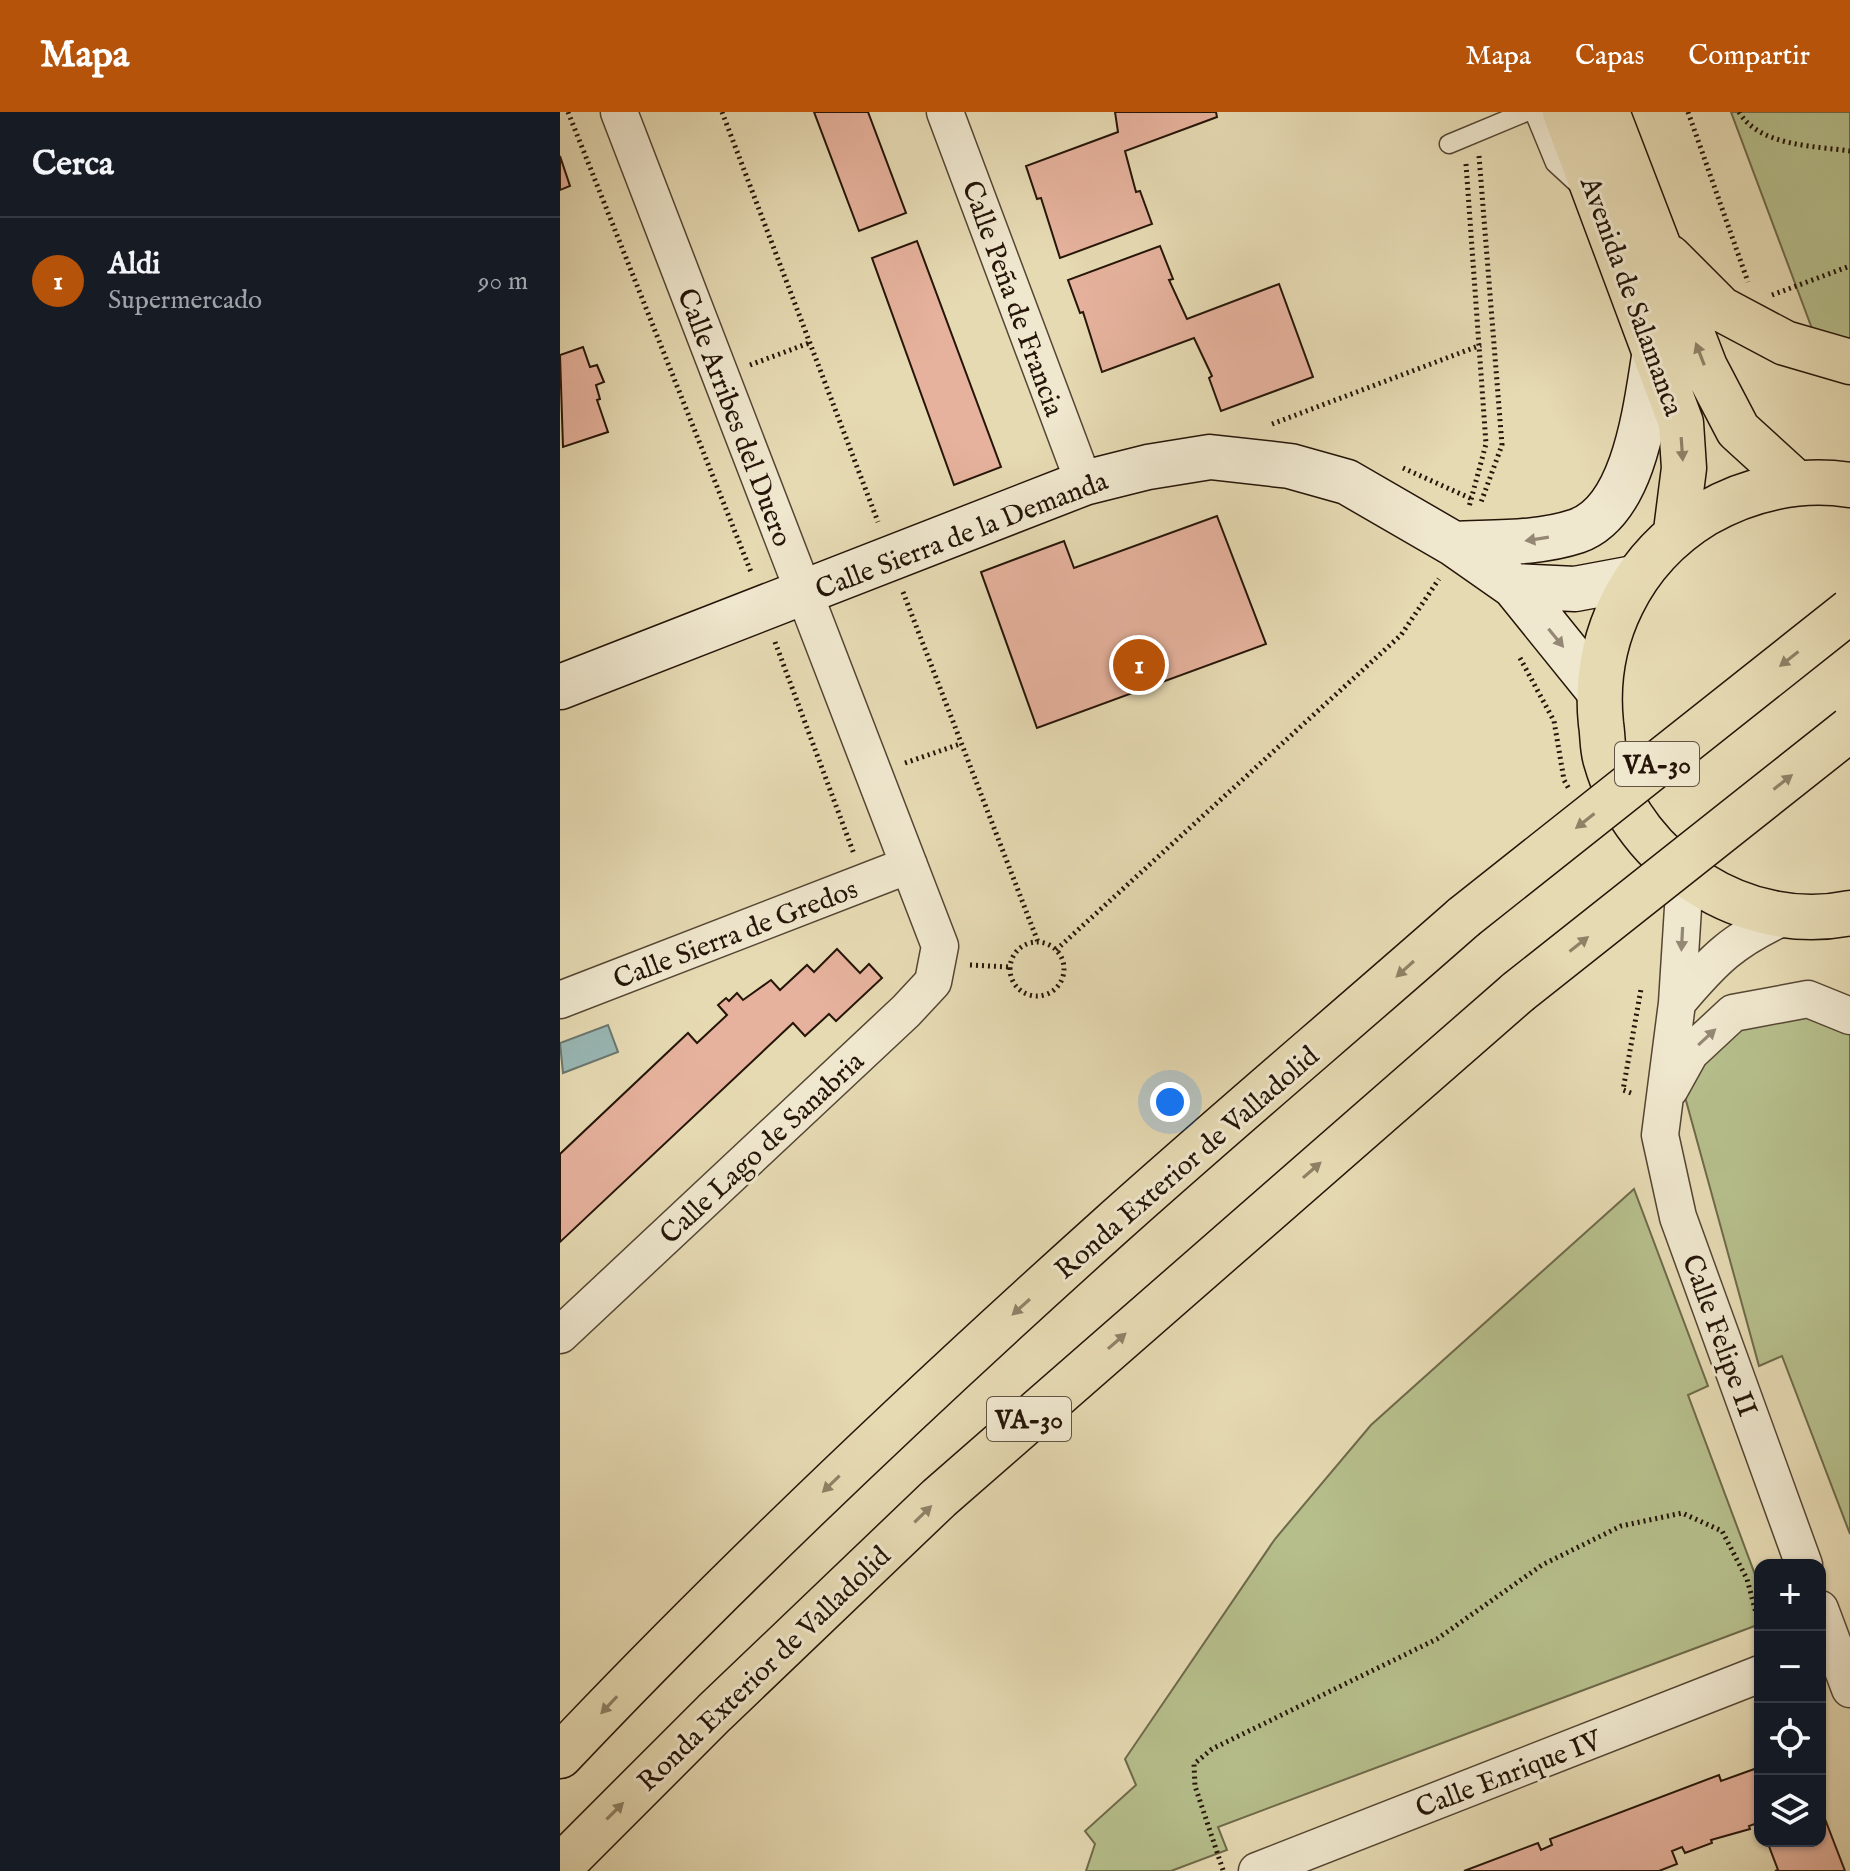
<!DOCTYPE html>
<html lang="es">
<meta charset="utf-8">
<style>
body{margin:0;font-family:"IM FELL English",serif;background:#242831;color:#f1f3f6}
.controls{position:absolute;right:24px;bottom:24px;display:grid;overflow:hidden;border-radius:16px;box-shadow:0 2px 6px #0004}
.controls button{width:72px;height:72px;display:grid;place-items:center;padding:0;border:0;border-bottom:2px solid #363941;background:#171b24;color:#f1f3f6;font:40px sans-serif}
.you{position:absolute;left:610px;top:990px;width:28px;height:28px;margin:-20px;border:6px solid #fff;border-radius:50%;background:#1a73e8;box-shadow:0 0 0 12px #1a73e833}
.badge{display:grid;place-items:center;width:52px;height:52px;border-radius:50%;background:#b45309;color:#fff;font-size:26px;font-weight:700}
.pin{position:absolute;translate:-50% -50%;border:4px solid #fff;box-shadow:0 2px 8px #0006}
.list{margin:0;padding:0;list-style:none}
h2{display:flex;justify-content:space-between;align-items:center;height:104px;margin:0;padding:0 32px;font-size:34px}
h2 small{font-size:26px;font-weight:400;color:#9ea1a6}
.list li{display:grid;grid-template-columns:52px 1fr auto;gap:24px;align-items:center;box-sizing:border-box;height:128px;padding:0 32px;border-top:2px solid #363941}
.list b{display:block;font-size:30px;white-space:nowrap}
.list p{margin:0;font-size:26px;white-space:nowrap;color:#9ea1a6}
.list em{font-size:26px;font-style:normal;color:#9ea1a6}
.icon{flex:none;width:44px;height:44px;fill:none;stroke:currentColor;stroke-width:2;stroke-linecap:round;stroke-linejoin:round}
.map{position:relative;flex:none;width:1290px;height:1759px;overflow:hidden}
header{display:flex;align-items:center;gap:48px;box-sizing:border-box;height:112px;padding:0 40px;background:#b45309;color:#fff}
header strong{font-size:38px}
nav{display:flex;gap:44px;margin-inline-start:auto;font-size:28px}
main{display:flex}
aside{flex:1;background:#171b24}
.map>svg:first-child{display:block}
.green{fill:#b6bf8c;stroke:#6e6a4a;stroke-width:2}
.water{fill:#99b8b5;stroke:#6b7770;stroke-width:2}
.building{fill:#e6b29d;stroke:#251508;stroke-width:2}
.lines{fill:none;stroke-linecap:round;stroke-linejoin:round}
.lane-casing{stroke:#554633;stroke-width:21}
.street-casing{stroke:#554633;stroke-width:39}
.secondary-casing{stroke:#251508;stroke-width:47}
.highway-casing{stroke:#251508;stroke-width:47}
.path{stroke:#251508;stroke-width:5;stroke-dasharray:2 4;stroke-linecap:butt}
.lane{stroke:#efe7ce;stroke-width:18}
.street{stroke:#efe7ce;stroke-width:36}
.secondary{stroke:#efe7ce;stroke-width:44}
.highway{stroke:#e6dab3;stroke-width:44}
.highway-bridge-casing{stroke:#251508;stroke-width:47;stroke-linecap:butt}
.highway-bridge{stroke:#e6dab3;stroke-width:44}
.oneway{fill:#8f8166}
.oneway2{fill:#948875}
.labels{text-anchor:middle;stroke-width:6;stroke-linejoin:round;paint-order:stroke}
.shield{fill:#efe7ce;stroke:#625443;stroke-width:2}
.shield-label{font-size:26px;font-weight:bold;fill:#251508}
.street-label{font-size:28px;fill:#251508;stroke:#efe7ce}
</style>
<header>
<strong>Mapa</strong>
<nav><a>Mapa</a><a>Capas</a><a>Compartir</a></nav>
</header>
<main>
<aside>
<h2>Cerca<small></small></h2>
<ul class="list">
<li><span class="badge">1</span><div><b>Aldi</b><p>Supermercado</p></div><em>90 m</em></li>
</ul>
</aside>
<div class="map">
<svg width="1290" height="1759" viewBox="0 0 1290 1759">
<rect width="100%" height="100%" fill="#e6dab3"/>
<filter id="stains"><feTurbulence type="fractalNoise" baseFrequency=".0025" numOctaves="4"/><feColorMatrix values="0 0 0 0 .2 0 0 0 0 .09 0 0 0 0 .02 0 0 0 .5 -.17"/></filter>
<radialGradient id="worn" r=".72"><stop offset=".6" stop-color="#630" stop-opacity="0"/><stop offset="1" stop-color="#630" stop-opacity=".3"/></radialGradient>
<!-- green -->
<path class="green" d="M1171,0H1290V240L1257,230Z
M1255,903L1290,917V1422L1222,1244L1199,1254L1122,974L1189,909Z
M1074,1077L1148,1274L1128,1283L1200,1476V1512L658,1715L667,1738L611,1759H526L535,1732L525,1719L576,1673L565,1647L715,1427L811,1313Z"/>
<!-- water -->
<path class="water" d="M48,913L58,940L3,961L0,931Z"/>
<!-- building -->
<path class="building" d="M254,0H308L346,101L299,119Z
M555,0H656L657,5L565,39L576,80L580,79L592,112L500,146L481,86L477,87L466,54L558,20Z
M0,44L10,74L0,78Z
M357,129L441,355L394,373L312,146Z
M600,134L613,167L609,168L627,207L719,172L753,265L661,299L649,266L652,264L634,226L542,260L523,200L520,201L508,168Z
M23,235L30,255L37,253L44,270L36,273L40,287L37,288L48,320L3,335L0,243Z
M657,404L706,532L477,616L421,460L504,429L514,456Z
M277,837L300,861L309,852L322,866L276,909L269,902L245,924L233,911L0,1130V1042L128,921L137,931L167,903L158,893L166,886L169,889L177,881L183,888L211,868L220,878L247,853L254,860Z
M1200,1655V1710L1189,1714L1190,1717L1151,1728L1152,1731L1125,1741L1122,1735L1112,1739L1117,1752L1099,1759H904L978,1731L981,1738L992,1733L990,1727L1159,1663L1161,1669Z
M1260,1694L1285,1759H1215L1218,1758L1207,1729H1260Z"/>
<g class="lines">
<!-- lane casing -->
<g class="lane-casing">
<path id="lane" d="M974,0L995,51L1020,74
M889,32L966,0"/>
</g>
<!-- street casing -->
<g class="street-casing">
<path id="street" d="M385,0L524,371
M1125,764L1117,891L1100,1023L1118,1105L1244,1453
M0,888L349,753
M1117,891C1154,847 1173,828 1226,804
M1110,977L1130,941L1173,901L1248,887L1290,904
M0,1223L346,899L373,870L380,834L59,0
M1260,1497L1290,1577
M697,1759L1200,1562"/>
</g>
<!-- secondary casing -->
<g class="secondary-casing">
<path id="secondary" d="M894,432C935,430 978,432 1017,419C1076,398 1086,292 1095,239
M954,474L1015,477L1074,466
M0,575L524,371L588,355L650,345L730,354L787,370L894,432L954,474L1038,578"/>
</g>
<!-- highway casing -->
<g class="highway-casing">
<path id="highway" d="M1005,0L1121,311L1124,356L1116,419
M1047,0L1145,255L1178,318L1235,370
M1109,145L1161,197L1225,231L1290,250
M1290,373C1240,365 1188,377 1145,402C1071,447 1032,527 1041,612C1043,624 1042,638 1046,649C1075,751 1185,823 1290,801
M0,1644C175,1459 360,1285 549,1115C666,1010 786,909 904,805
M0,1755L154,1601L379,1386L958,880"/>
</g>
<!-- path -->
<path class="path" d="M8,0L191,460
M162,0L318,410
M1128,0L1188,170
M1179,0C1199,34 1254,34 1290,39
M919,44L942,333L920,393
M906,52L926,332L909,395
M1212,183L1290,154
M190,253L249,231
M712,312L921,233
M843,356L912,387
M343,480L478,830
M215,530L294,742
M960,546L994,609L1004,668L1009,677
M345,651L400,632
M450 857a27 27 0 1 1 54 0a27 27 0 1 1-54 0Z
M496,838L841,523L879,467
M410,853L449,855
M1071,981L1063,978L1081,877
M663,1758L635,1674L634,1652L652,1637L877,1527L982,1453L1061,1414L1122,1401L1162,1419L1187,1467L1200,1516"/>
<!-- lane -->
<use href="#lane" class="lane"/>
<!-- street -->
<use href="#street" class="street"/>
<!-- secondary -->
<use href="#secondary" class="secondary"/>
<!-- highway -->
<use href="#highway" class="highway"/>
<!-- highway-bridge casing -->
<g class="highway-bridge-casing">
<path id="highway-bridge" d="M904,805L1290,499
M958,880L1290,617"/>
</g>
<!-- highway-bridge -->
<use href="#highway-bridge" class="highway-bridge"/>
</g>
<!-- one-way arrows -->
<defs><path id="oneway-solid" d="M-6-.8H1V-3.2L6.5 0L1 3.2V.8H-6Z" transform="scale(2)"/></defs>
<g class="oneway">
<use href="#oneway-solid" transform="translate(1140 242) rotate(-111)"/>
<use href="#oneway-solid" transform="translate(1122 337) rotate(86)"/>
<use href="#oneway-solid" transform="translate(1229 547) rotate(142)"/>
<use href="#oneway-solid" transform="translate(1223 670) rotate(-38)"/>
<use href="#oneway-solid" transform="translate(1025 709) rotate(142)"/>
<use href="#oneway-solid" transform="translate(1019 832) rotate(-38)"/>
<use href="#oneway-solid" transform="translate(845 857) rotate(138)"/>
<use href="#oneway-solid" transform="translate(752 1058) rotate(-41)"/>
<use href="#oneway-solid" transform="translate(461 1195) rotate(138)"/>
<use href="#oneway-solid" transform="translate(557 1229) rotate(-41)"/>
<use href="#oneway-solid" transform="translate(271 1372) rotate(136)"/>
<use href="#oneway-solid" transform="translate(363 1402) rotate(-44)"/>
<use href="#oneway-solid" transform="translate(49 1593) rotate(133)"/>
<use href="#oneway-solid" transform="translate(55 1699) rotate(-45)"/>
</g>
<g class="oneway2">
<use href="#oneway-solid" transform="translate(977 427) rotate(171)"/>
<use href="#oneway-solid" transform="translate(996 526) rotate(51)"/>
<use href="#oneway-solid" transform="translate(1122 827) rotate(93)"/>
<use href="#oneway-solid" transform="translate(1147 925) rotate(-43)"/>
</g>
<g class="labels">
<!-- shield labels -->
<g class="shield">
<rect x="1055" y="630" width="84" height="44" rx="6"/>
<rect x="427" y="1285" width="84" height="44" rx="6"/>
</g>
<g class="shield-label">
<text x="1097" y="661">VA-30</text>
<text x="469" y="1316">VA-30</text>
</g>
<!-- street labels -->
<g class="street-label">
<text transform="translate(1073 184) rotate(70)" y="10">Avenida de Salamanca</text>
<text transform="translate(454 186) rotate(70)" y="10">Calle Peña de Francia</text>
<text transform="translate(176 305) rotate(69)" y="10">Calle Arribes del Duero</text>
<text transform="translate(401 422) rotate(-21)" y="10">Calle Sierra de la Demanda</text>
<text transform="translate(175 821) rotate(-21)" y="10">Calle Sierra de Gredos</text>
<text transform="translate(201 1035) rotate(-43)" y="10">Calle Lago de Sanabria</text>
<text transform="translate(626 1050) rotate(-41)" y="10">Ronda Exterior de Valladolid</text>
<text transform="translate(1161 1223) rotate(70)" y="10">Calle Felipe II</text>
<text transform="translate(203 1556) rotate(-44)" y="10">Ronda Exterior de Valladolid</text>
<text transform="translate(948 1661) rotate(-21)" y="10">Calle Enrique IV</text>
</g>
</g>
<rect width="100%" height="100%" filter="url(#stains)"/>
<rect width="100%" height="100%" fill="url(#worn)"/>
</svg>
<div class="controls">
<button>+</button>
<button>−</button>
<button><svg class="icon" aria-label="locate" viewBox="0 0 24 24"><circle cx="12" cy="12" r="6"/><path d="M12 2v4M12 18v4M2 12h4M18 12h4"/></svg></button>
<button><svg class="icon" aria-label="layers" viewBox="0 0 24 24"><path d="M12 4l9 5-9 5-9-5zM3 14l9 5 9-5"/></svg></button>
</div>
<div class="you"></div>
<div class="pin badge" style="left:579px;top:553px">1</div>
</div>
</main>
